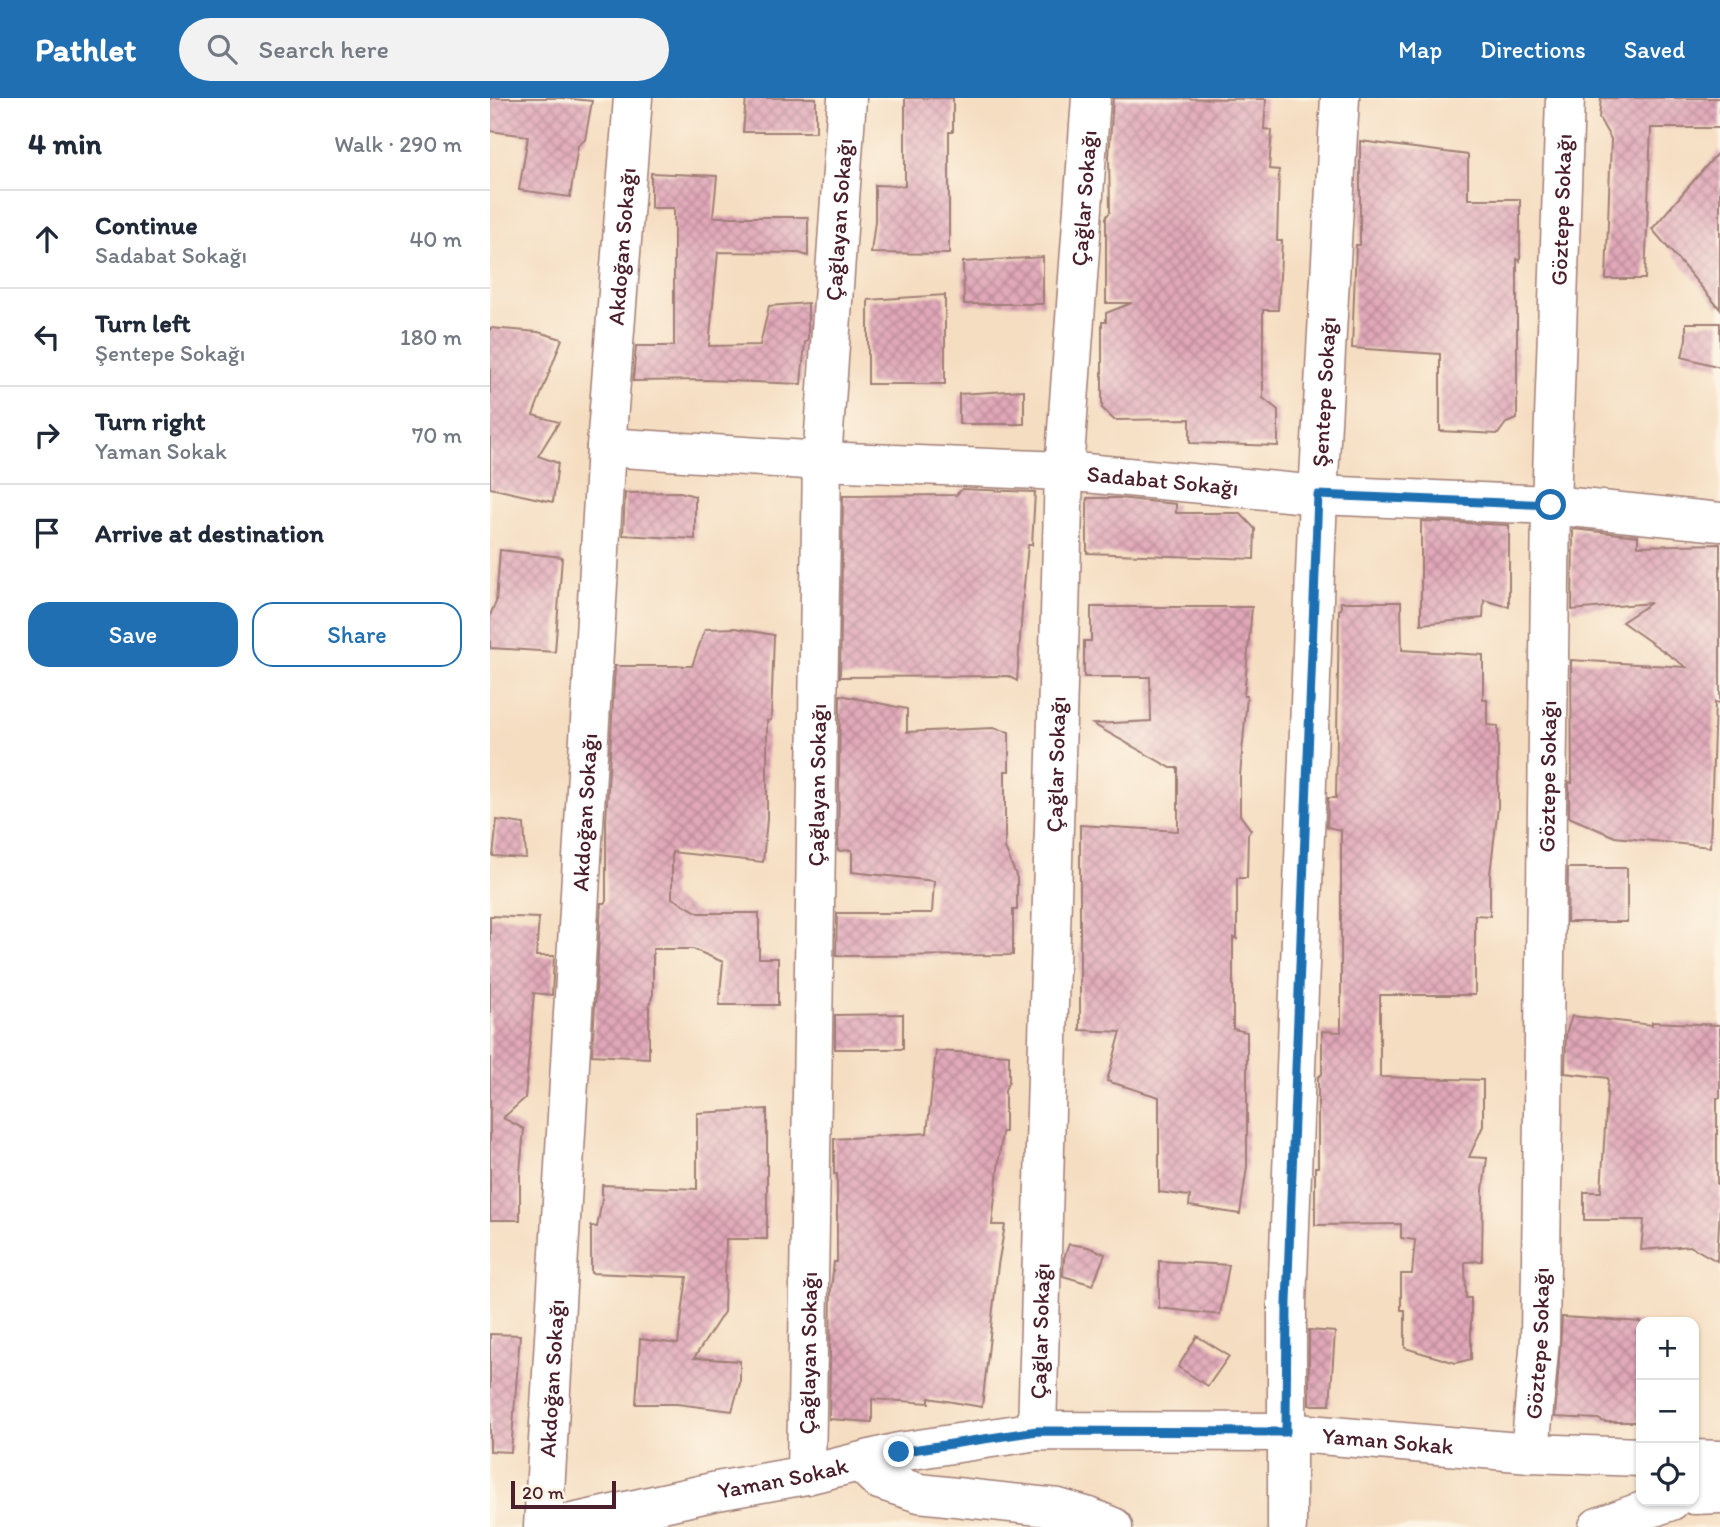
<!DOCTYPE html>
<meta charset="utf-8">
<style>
body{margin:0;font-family:Itim,sans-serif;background:#f2f2f3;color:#1f2937}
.controls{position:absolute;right:21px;bottom:21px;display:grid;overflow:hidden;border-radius:14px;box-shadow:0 2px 5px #0004}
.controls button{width:63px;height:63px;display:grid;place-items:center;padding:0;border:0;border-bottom:2px solid #e0e1e3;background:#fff;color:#1f2937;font:35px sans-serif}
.scale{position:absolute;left:21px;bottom:18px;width:105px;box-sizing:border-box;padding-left:7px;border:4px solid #4a1f2b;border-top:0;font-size:19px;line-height:24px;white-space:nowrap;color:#4a1f2b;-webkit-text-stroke:5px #fcf5e5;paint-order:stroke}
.stop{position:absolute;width:21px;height:21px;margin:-16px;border:5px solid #1f6fb2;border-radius:50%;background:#fff}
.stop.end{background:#1f6fb2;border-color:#fff;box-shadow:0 2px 7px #0008}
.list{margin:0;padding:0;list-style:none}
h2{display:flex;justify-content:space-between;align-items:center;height:91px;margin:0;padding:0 28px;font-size:30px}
h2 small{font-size:23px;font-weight:400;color:#747a83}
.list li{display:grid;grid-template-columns:46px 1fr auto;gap:21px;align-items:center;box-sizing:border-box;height:98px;padding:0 28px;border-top:2px solid #e0e1e3}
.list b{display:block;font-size:26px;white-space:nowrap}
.list p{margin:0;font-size:23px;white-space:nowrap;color:#747a83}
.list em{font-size:23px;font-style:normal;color:#747a83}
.actions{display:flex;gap:14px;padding:21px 28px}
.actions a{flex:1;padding:16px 0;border:2px solid #1f6fb2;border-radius:21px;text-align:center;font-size:24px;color:#1f6fb2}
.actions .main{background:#1f6fb2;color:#fff}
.icon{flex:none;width:38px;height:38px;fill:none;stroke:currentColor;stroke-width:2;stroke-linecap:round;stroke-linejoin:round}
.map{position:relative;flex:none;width:1230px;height:1429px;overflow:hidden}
header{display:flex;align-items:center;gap:42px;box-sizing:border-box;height:98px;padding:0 35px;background:#1f6fb2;color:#fff}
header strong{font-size:33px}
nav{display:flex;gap:38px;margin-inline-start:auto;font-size:24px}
.search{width:490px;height:63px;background:#f2f2f3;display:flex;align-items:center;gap:18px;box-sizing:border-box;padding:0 24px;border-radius:38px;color:#747a83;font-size:26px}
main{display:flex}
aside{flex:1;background:#fff}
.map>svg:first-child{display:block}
.building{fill:url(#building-cross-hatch)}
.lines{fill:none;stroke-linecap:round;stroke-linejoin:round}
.minor-casing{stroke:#a07e76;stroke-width:41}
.minor{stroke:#fff;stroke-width:38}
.route{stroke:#1f6fb2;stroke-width:9}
.labels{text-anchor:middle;stroke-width:5;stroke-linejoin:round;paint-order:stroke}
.street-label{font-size:23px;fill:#4a1f2b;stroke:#fcf5e5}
</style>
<header>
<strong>Pathlet</strong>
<div class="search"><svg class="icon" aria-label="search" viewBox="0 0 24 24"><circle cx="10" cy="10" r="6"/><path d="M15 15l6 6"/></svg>Search here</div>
<nav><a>Map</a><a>Directions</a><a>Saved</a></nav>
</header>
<main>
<aside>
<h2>4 min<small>Walk · 290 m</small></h2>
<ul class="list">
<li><svg class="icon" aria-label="ahead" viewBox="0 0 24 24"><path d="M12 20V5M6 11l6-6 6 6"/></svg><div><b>Continue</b><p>Sadabat Sokağı</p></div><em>40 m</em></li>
<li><svg class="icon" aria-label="left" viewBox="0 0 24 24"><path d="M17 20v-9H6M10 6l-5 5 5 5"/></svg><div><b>Turn left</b><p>Şentepe Sokağı</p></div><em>180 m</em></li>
<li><svg class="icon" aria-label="right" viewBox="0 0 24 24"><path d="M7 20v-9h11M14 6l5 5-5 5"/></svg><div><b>Turn right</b><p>Yaman Sokak</p></div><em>70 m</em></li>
<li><svg class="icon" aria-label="arrive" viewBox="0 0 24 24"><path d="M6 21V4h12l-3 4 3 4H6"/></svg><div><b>Arrive at destination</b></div></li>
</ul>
<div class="actions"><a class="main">Save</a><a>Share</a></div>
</aside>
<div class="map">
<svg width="1230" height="1429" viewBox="0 0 1230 1429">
<defs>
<pattern id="building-cross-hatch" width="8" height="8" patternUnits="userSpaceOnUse" patternTransform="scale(1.75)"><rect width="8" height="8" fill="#e1a8b9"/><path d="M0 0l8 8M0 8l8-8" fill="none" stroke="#b88897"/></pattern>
</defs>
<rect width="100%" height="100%" fill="#fcf5e5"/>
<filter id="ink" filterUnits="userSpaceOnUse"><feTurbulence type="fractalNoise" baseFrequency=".0143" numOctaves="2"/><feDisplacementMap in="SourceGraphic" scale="14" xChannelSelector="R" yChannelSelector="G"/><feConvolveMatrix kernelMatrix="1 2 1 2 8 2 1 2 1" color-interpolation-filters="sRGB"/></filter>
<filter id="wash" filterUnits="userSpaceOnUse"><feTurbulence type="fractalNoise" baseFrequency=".00686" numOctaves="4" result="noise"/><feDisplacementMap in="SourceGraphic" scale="28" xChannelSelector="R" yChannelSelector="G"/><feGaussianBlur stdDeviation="1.57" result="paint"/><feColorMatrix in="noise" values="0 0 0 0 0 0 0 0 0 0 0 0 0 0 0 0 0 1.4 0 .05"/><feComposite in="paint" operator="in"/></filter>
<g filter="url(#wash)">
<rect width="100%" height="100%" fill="#f5ddc1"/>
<g id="blocks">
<!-- building -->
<path class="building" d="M0,0H72L102,3L95,42L88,47L80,99L29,92L38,38L0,33Z
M256,0H326V34H253Z
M415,0H463V34H459V156L381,155L385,123V87L415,88Z
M623,0L776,1L774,31L782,32L779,71L789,72L787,143H792L788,212H773V300L788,312V348L700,345V321L624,322L612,310V224H616V215L642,205H616V119L620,114L619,59Z
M1111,0H1230V30H1161L1155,181H1116L1121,41L1109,20Z
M870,43L978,57V101H1030V163L1027,161V321L1016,325L1008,336L950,333V256L862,250L866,147H870Z
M1230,52V211L1162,131Z
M161,75L227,78L223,119H318V158L309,155L228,154L219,248L270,247L279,208L318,205V243L315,244L311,286L217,282L143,283L146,248H184V110H161Z
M553,159V206H474L473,164Z
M455,197V286H378V202Z
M1196,225H1230V269L1192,259L1196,241Z
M0,230L48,234L72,241L43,317L69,324L48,358L68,365L63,404L0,390Z
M534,292V326H469V296Z
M472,391L545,394L542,447H538L533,498L527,583L519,578L350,579L353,398L466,397Z
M190,394L205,398V441L133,437L135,395Z
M597,400H628L686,406V415H750L765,431L764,461L597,455Z
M931,423L1019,427V509L994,502L993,520L931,526Z
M1083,431L1148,438V448L1230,446V605L1225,604L1220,749L1125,739L1079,719V684L1082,685L1081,562L1196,569L1132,524L1161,505L1082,512Z
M10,452L72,459L65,554L0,550V517L6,504Z
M851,504H911L912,552L993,557V601H997V627L1008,628V709L1000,776V818L985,817V897H890V979L993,982V1028L979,1059L997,1060L993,1092L992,1163L975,1164L976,1200H981V1261L966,1265L915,1250V1212H911V1176H922L925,1142L911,1140V1126L825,1127V1069H828V979L832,976V933L851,934V732L837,729L838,700H846L849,511H851Z
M601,509H762L754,598H757L750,678V717L761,732L758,736L757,780H747V841L743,839V931L757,934V1069L750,1116L699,1108L700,1098L669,1094V999L617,983L631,934L590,932V727L688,733V670H681L603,626L661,623L660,579H594V543H601Z
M245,530L284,537L281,622L277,623V721L273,764L182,754V800L209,815H269V860H288V907H229L233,864L203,851H163V896L159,908V960L102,957L111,805H116V724L125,568H202L215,531Z
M350,597L417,611V634L503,630L519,634V673H515V750L527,780V812H523V857L346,858L347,815H442L444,783L362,774V752L348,753Z
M7,722L34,726L36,760L3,758Z
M1078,770H1137V824H1077Z
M0,818L49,820L46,858H64L62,897L44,895L35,1000L13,1020L34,1031L30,1074V1122H0Z
M413,916V951H345V917Z
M1082,918L1162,927V924L1230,927V1000H1227V1086H1230V1109L1227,1163L1200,1148L1151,1152L1154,1122H1094V1094H1111L1118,980L1075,975L1076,936Z
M446,953L519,957V983L515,992V1034H512L502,1127H515L508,1167L492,1309L439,1300V1305L382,1301V1324L339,1321L341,1191L344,1164H347V1076H344V1041L437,1035Z
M277,1011V1141H236L234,1214L204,1260L250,1263V1285L242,1313L187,1306H146L150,1241L188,1246L197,1179L101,1175V1128L107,1129L112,1102V1087L207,1091V1015Z
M579,1146L598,1149L615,1156L603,1187L573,1178L574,1160Z
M669,1163L739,1167L730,1217L669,1210Z
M1072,1219L1151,1224V1324H1114L1108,1321L1065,1319Z
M819,1232L845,1234L840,1307H819Z
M0,1236L30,1237L21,1354L0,1353Z
M707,1238L739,1258L718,1288L688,1269Z"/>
</g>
</g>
<g filter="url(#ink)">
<use href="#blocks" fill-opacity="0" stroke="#a07e76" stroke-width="2"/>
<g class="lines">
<!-- minor casing -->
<g class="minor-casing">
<g id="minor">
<path id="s1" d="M116,349L332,363L574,373L828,397L1061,407L1230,424"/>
<path id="s2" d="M547,1333L574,373L601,0"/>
<path id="s3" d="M1040,1355L1050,1241L1061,407L1075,0"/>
<path d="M1204,1361L1230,1362"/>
<path d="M370,1364L389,1382L429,1395L568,1410L599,1419L623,1429"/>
<path id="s4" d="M316,1377L332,363L357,0"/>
<path d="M1204,1397L1230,1396"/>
<path id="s5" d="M53,1429L116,349L143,0"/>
<path id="s6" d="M64,1429L227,1393L316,1377L409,1354L547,1333L796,1334L1040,1355L1151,1359"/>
<path id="s7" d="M797,1429V1205L828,397L850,0"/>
<path d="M1108,1429L1181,1403"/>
</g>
</g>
<!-- minor -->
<use href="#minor" class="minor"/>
</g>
</g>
<g class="lines" filter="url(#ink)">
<!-- route -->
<path class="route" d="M409,1354L547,1333L796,1334L797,1205L828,397L1061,407"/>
</g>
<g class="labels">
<!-- street labels -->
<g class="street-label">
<text dy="8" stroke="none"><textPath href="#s2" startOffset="1234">Çağlar Sokağı</textPath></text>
<text dy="8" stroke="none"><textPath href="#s3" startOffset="1244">Göztepe Sokağı</textPath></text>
<text dy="8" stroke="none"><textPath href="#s4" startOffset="1256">Çağlayan Sokağı</textPath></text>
<text dy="8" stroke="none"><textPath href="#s5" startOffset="1283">Akdoğan Sokağı</textPath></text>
<text dy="8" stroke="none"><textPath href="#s7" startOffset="1136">Şentepe Sokağı</textPath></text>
<text dy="8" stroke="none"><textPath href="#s1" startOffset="558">Sadabat Sokağı</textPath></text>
<text dy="8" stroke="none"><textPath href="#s2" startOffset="667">Çağlar Sokağı</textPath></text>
<text dy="8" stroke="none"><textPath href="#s3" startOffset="677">Göztepe Sokağı</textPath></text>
<text dy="8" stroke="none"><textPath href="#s4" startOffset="690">Çağlayan Sokağı</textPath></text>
<text dy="8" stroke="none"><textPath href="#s5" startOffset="716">Akdoğan Sokağı</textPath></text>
<text dy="8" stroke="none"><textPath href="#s2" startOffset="100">Çağlar Sokağı</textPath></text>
<text dy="8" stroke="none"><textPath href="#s3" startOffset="110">Göztepe Sokağı</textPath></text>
<text dy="8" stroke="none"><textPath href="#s4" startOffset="122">Çağlayan Sokağı</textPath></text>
<text dy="8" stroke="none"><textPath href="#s5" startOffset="149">Akdoğan Sokağı</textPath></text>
<text dy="8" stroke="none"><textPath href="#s6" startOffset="844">Yaman Sokak</textPath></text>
<text dy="8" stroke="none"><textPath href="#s6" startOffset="234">Yaman Sokak</textPath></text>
</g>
</g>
</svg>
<div class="controls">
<button>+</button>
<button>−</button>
<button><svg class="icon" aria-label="locate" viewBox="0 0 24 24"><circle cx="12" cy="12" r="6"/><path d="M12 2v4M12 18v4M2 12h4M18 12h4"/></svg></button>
</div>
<div class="scale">20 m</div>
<div class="stop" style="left:1061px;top:407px"></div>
<div class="stop end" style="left:409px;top:1354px"></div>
</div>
</main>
